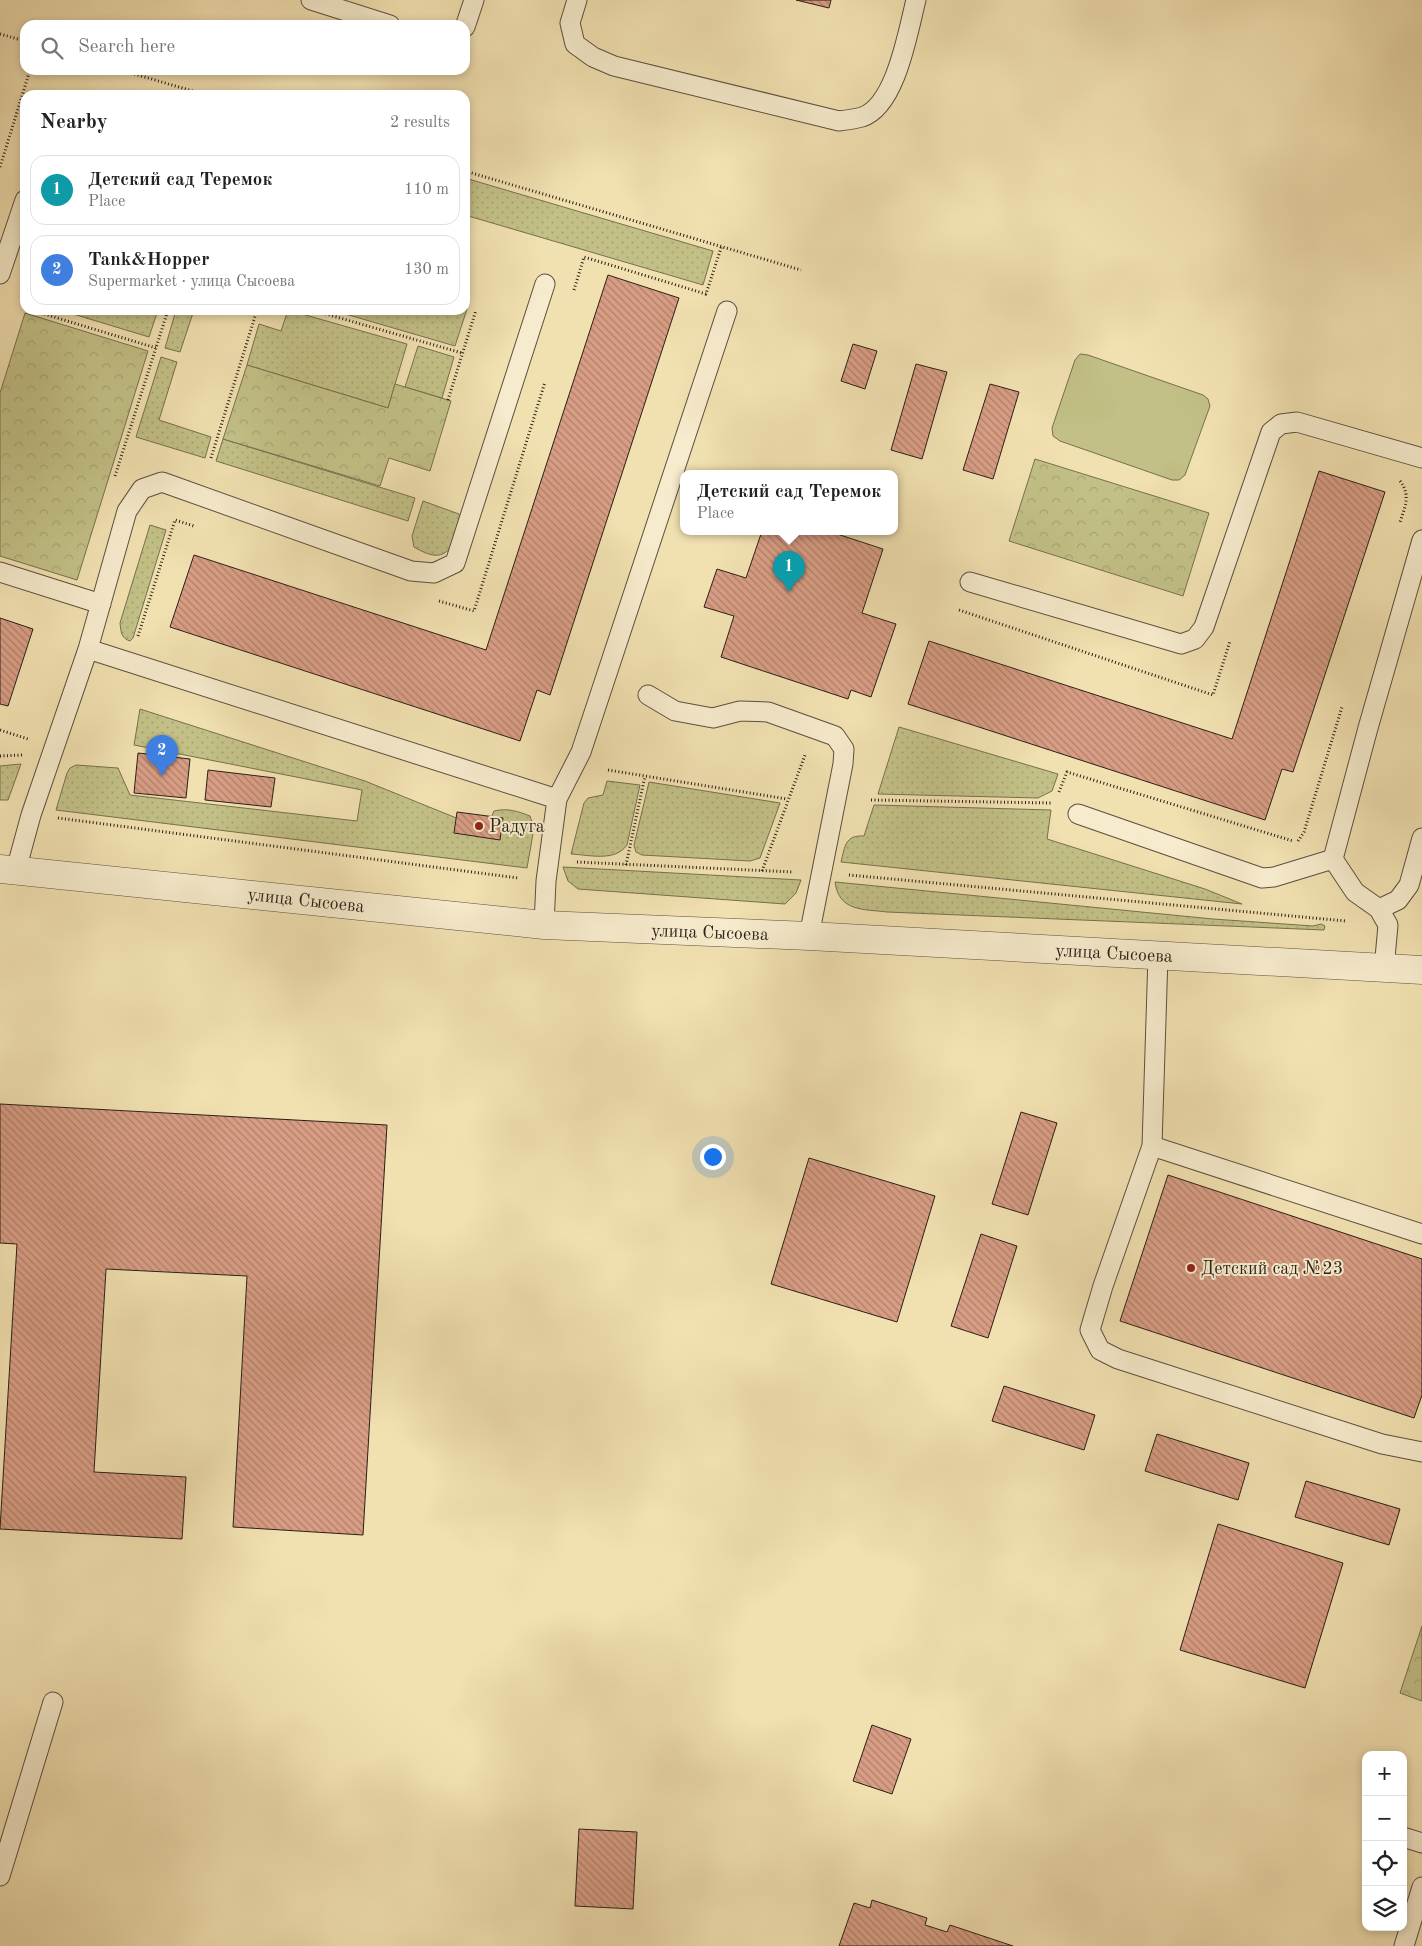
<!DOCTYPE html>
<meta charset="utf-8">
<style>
body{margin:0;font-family:"Old Standard TT",serif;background:#f2f2f2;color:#222}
.controls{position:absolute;right:15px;bottom:15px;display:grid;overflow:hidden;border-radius:10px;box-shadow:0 2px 8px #0003}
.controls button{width:45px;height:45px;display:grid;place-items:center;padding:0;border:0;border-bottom:1px solid #e0e0e0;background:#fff;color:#222;font:25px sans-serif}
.you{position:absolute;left:712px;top:1156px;width:18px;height:18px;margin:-12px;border:4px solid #fff;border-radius:50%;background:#1a73e8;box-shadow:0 0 0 8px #1a73e833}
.badge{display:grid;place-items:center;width:32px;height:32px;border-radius:50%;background:#111827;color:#fff;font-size:16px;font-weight:700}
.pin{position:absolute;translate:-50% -41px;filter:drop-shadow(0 1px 2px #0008)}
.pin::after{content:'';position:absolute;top:26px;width:18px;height:15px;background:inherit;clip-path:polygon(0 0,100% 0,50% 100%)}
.popup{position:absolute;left:680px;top:470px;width:218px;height:65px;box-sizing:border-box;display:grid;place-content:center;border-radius:10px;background:#fff;filter:drop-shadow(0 1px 4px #0005);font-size:16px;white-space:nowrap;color:#767676}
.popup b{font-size:19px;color:#222}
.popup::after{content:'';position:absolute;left:50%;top:100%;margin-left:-10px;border:10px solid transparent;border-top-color:#fff}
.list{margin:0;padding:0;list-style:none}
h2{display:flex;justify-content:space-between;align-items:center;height:65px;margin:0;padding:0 20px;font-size:21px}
h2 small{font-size:16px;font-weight:400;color:#767676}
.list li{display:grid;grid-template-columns:32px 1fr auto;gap:15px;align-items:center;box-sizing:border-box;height:70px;margin:0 10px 10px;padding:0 10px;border:1px solid #e0e0e0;border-radius:15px}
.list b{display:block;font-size:19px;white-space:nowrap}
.list p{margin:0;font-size:16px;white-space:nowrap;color:#767676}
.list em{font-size:16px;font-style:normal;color:#767676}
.icon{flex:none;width:28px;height:28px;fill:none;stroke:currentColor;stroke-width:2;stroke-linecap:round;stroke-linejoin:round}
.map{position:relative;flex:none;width:1422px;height:1946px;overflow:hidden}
.search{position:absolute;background:#fff;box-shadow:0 2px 8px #0003;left:20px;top:20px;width:450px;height:55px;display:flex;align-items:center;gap:12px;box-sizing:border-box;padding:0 18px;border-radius:15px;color:#767676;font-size:19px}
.panel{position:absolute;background:#fff;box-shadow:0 2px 8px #0003;left:20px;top:90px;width:450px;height:225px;border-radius:15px}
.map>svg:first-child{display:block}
.grass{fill:url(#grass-dots);stroke:#76704f}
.park{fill:url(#park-crowns);stroke:#76704f}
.garden{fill:#c2c086;stroke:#76704f}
.building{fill:url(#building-back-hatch);stroke:#2b1f18}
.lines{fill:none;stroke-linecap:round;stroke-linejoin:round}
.service-casing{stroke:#5c4f3e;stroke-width:21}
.minor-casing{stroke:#5c4f3e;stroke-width:29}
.path{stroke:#2b1f18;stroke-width:3;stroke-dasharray:1 2.5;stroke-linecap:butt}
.service{stroke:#f6ebcc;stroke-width:19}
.minor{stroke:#f6ebcc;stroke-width:28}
.poi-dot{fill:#8f2418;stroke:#f6ebcc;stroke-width:2}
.labels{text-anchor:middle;stroke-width:4;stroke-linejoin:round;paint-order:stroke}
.poi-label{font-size:18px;fill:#2b1f18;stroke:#f6ebcc;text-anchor:start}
.street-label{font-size:18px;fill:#2b1f18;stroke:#f6ebcc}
</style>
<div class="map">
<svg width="1422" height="1946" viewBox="0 0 1422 1946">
<defs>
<pattern id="grass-dots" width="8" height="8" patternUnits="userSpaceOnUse" patternTransform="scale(1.25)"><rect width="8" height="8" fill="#c2c086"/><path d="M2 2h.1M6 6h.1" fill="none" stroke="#a7a573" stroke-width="1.8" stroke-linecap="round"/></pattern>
<pattern id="park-crowns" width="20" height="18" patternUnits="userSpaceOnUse" patternTransform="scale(1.25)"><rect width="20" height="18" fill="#c2c086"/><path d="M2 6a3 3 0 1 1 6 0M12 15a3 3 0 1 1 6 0" fill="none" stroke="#a7a573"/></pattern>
<pattern id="building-back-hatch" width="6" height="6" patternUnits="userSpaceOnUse" patternTransform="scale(1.25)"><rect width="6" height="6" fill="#d89d84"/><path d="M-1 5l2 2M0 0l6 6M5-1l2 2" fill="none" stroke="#af7f6b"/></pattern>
</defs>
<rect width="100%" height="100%" fill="#f1e0b0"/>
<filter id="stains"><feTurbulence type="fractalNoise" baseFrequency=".004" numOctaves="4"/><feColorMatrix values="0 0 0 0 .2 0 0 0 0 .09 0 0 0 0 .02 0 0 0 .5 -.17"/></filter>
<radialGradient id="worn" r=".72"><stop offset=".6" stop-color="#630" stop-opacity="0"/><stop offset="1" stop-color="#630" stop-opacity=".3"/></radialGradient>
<!-- grass -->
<path class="grass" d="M465,178L713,251L703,285L465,215Z
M465,308L467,309L455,346L342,313L345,310H465Z
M60,310H158L149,337Z
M176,310H194L180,352L165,348Z
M288,310L407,344L388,408L247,365L259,324L281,331Z
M418,346L454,357L442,398L405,387Z
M161,357L177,362L159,420L211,437L205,458L136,437Z
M223,439L415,498L408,521L216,461Z
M423,501L459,514C461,522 460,526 457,534C448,559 436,560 414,547L412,536Z
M150,525L166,530L133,638L130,641C121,638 121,632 120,623Z
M140,709L365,781L486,830L494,811C508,808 517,811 530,816L534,828L527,868L56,810L67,773L70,768L76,765L118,768L130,795L357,821L362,790L134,745Z
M899,727L1058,774L1052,791L1038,798L878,794Z
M21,764L8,800H0V766Z
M607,781L640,785L627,845C615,862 590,855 571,854L584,803L588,798L603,795Z
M649,782L780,803L760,858L750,861L642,855L636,852L634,845Z
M874,805L1051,810L1047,839L1205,889L1242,904L841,862C845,846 845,835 864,836Z
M563,867L801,880L796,893L785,904L578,889L568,881Z
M835,882L1213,919L1313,926L1321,924L1325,926L1324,930L887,912C864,909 839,912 835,882Z"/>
<!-- park -->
<path class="park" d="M25,313L148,351L77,580L0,556V393Z
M247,365L388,408L395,384L451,401L430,471L389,458L380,486L223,439Z
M1035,459L1209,513L1183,596L1009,541Z
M1422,1626V1701L1400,1693Z"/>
<!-- garden -->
<path class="garden" d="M1080,354L1088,355L1203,395L1208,399L1210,406L1185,475L1179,480H1172L1060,441L1053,436L1052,428L1075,360Z"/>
<!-- building -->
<path class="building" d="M796,0H831L829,8Z
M608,275L679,298L550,695L537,690L520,741L170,627L194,555L486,650Z
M853,344L877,351L865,389L841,381Z
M916,364L947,372L922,459L891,450Z
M990,384L1019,392L993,479L963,470Z
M1319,471L1385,492L1293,772L1282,769L1265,820L908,704L929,641L1232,739Z
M762,531H828L883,549L862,613L896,624L871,697L851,690L848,699L721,657L734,616L704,607L717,569L746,578Z
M0,618L33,629L8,706L0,704Z
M138,753L190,759L186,798L134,793Z
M208,770L275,778L271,807L205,800Z
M457,812L503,818L500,840L454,833Z
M0,1104L387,1125L363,1535L233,1527L247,1276L106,1269L94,1472L186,1477L182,1539L0,1529L17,1244L0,1243Z
M1021,1112L1057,1123L1028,1215L992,1204Z
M809,1158L935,1196L897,1322L771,1284Z
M1168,1175L1422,1259V1395L1414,1418L1120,1321Z
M981,1234L1017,1246L988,1338L951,1326Z
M1004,1386L1095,1415L1084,1450L992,1421Z
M1157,1434L1249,1463L1238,1500L1145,1471Z
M1306,1481L1400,1509L1389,1545L1295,1517Z
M1218,1524L1343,1563L1305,1688L1180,1650Z
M872,1725L911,1739L892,1794L853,1781Z
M579,1829L637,1832L633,1909L575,1906Z
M872,1900L927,1918L925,1925L947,1932L950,1925L1013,1946H839L854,1903L870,1908Z"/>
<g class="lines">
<!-- service casing -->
<g class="service-casing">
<path id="service" d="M311,0L390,25
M577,0L570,23L575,44L593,57L614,66L839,121C847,120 855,119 862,117C896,106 908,31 916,0
M465,27L474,0
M0,274L25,200
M0,572L101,604
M970,582L1181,644L1195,639L1204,627L1271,432L1281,424L1297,422L1422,458
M88,649L557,799
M648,695L675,711L713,718L740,711L768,712L835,736L844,749L843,764L809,936
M1078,814L1262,878L1274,877L1333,859L1368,728L1422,540
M1333,859L1355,892L1379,909
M16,870L31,815L88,649L127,511L142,489L162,482L411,571L434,573L455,563L545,284
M544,925L546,881L557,799L581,752L727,311
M1158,956L1152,1146L1103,1286L1090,1330L1100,1350L1118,1359L1382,1444L1422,1452
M1384,969L1388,925L1379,909L1398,900L1409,885L1422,838
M1152,1146L1422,1234
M1403,1837L1422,1843
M0,1876L53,1702
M1404,1946L1422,1887"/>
</g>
<!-- minor casing -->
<g class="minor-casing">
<path id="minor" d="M0,869L544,925L809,936L1422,970"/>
</g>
<!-- path -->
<path class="path" d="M0,34L25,41
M121,70L206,95
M0,167L30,70
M465,171L801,270
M574,290L584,257L706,294L722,245
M31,310L156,348
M312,310L462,353
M448,400L476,310
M211,458L257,310
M115,476L168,310
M1400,481C1411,495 1405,507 1400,522
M439,601L474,611L545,382
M959,610L1213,695L1230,641
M138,636L175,520L194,526
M0,730L28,739
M0,756L22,755
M608,770L787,799
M1059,792L1067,772L1293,841
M871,800L1053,803
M58,818L518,878
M1298,841L1304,832L1342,707
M577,862L793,872
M626,865L645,776
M762,871L805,755
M849,875L1346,921"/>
<!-- service -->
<use href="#service" class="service"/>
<!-- minor -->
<use href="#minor" class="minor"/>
</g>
<!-- markers -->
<g class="poi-dot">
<circle cx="479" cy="826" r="5"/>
<circle cx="1191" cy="1268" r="5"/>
</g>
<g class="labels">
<!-- poi labels -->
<g class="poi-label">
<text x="489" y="832">Радуга</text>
<text x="1201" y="1274">Детский сад №23</text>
</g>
<!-- street labels -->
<g class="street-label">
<text transform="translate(306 900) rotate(6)" y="6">улица Сысоева</text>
<text transform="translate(710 932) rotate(2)" y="6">улица Сысоева</text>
<text transform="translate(1114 953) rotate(3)" y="6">улица Сысоева</text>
</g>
</g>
<rect width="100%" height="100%" filter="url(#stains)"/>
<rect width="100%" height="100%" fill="url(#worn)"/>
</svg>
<div class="controls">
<button>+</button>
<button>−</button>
<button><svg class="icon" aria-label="locate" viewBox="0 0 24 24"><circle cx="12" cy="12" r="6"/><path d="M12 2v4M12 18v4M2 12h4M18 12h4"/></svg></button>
<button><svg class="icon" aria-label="layers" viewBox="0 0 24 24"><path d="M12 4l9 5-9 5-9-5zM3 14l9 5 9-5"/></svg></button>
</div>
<div class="you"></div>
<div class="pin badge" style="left:789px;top:592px;background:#0f9aa8">1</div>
<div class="popup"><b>Детский сад Теремок</b>Place</div>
<div class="pin badge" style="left:162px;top:776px;background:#3f7fe0">2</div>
<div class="search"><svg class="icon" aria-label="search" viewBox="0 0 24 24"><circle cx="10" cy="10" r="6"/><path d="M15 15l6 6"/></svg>Search here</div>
<section class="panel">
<h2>Nearby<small>2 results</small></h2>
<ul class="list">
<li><span class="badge" style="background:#0f9aa8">1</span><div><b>Детский сад Теремок</b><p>Place</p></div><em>110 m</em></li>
<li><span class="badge" style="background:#3f7fe0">2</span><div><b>Tank&amp;Hopper</b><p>Supermarket · улица Сысоева</p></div><em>130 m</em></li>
</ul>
</section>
</div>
